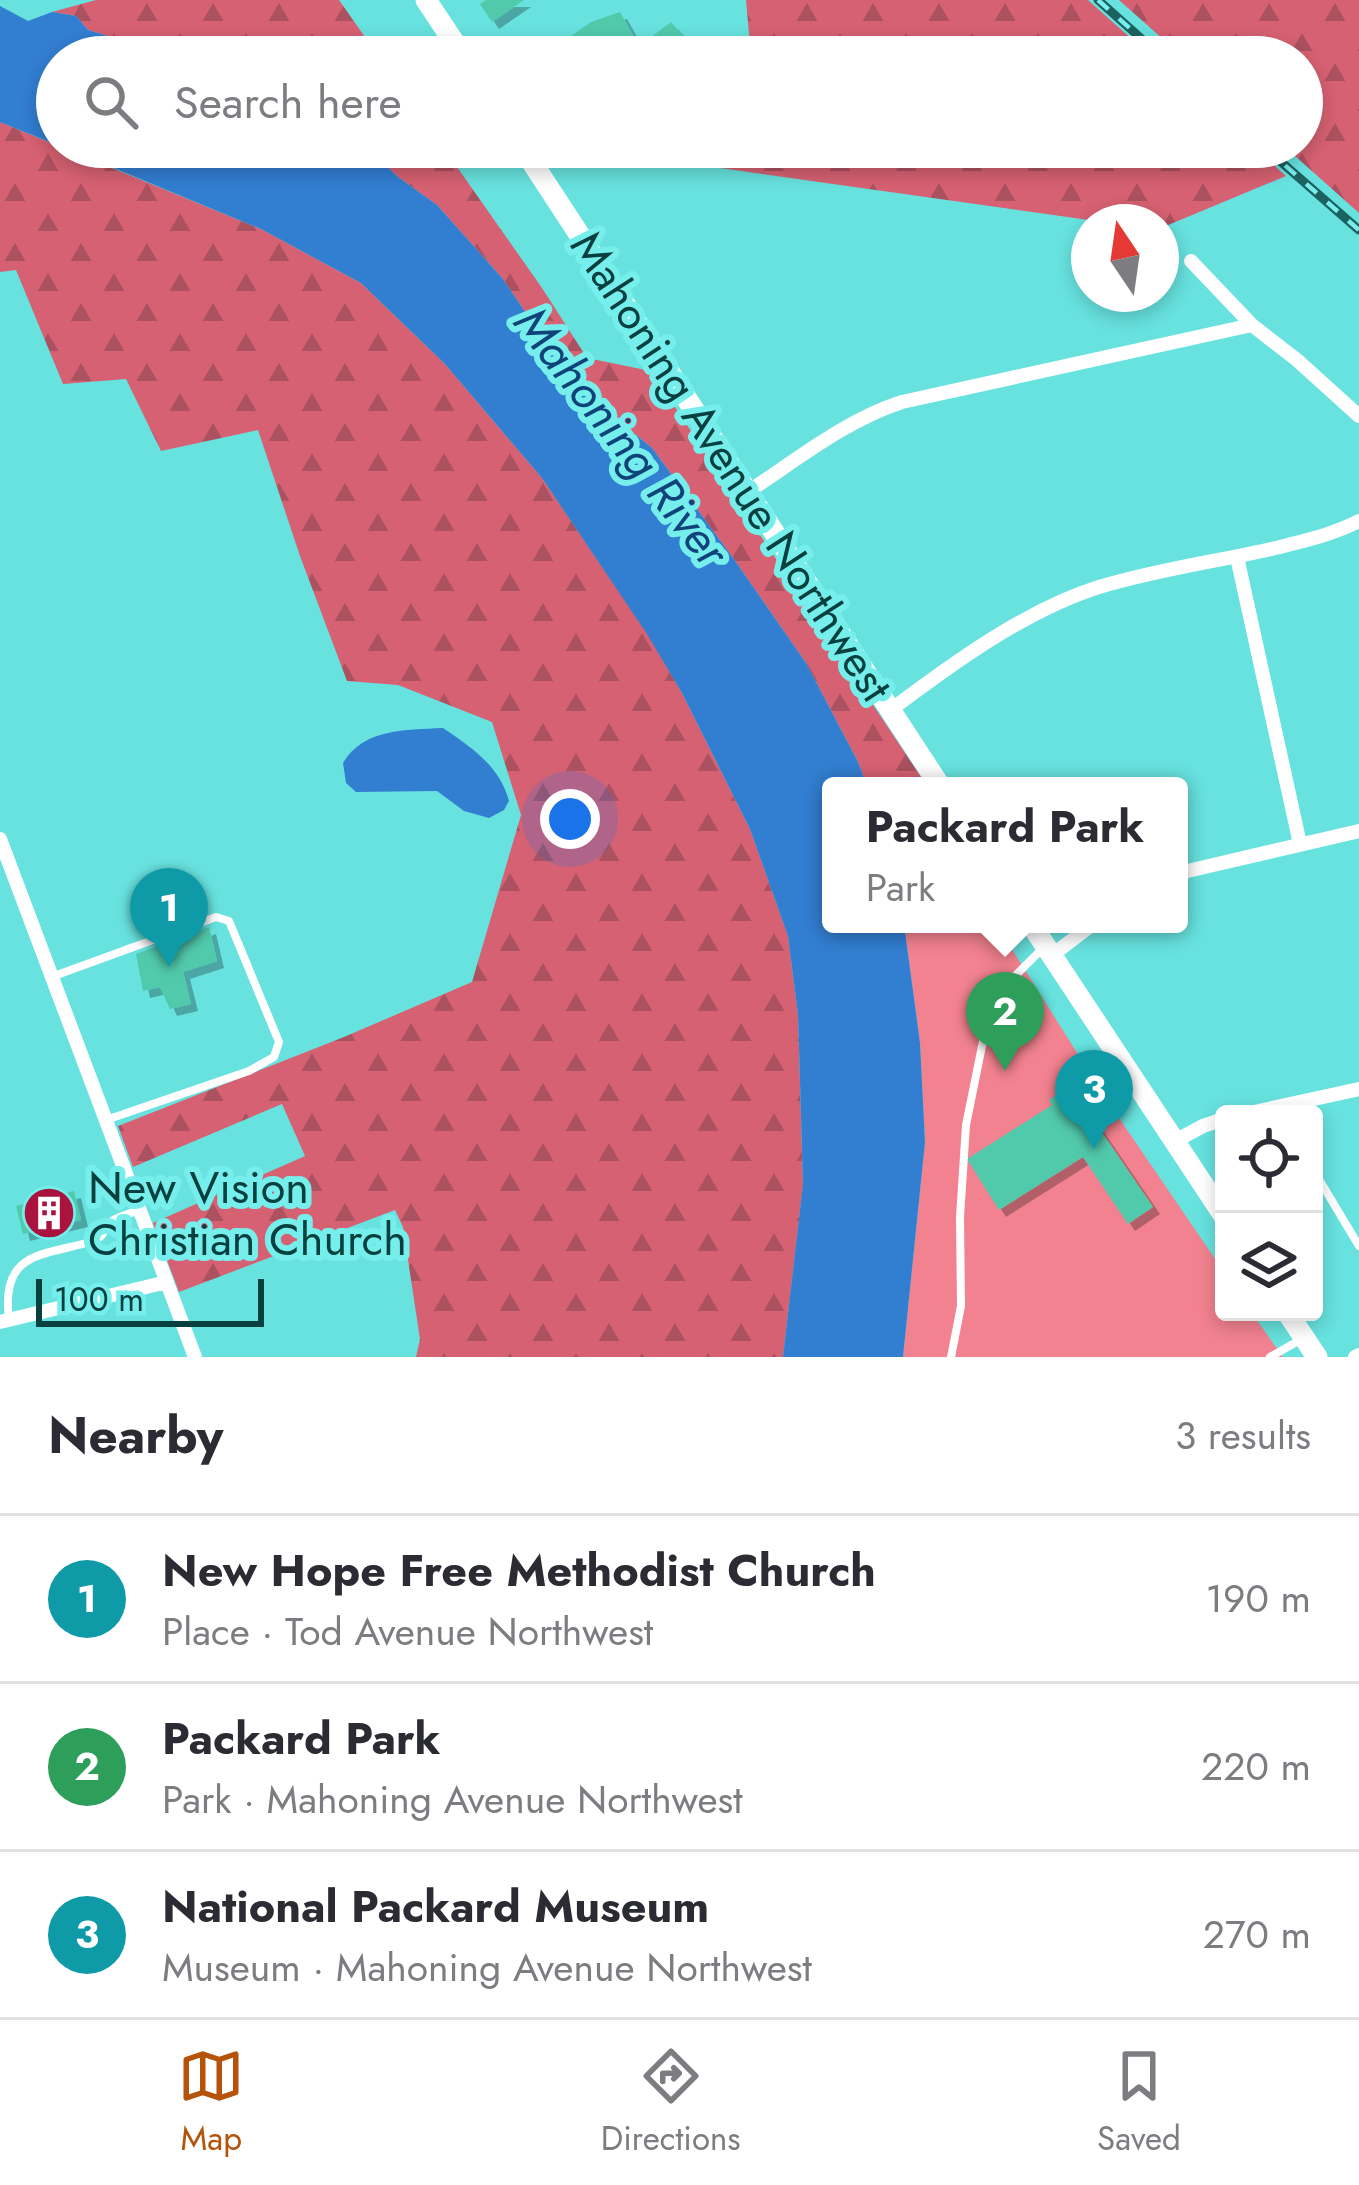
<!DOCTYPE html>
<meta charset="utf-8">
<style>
body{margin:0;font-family:Jost,sans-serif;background:#f2f2f3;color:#2b2b33}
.controls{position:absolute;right:36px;bottom:36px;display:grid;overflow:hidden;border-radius:12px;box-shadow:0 6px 18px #0003}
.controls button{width:108px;height:108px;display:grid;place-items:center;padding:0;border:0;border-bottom:3px solid #e1e1e2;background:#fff;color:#2b2b33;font:60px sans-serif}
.compass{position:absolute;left:1071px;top:204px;width:108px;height:108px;border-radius:50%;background:#fff;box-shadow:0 6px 18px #0003;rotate:347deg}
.scale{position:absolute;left:36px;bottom:30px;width:228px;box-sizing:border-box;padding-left:12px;border:6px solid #07403f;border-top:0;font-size:33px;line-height:42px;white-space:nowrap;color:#07403f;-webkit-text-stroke:9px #76efec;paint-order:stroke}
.you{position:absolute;left:570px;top:819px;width:42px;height:42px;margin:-30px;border:9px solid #fff;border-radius:50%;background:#1a73e8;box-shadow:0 0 0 18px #1a73e833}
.badge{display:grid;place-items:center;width:78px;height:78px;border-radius:50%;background:#b45309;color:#fff;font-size:39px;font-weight:700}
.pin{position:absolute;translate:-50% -99px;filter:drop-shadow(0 3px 6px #0008)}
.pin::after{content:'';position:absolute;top:63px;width:42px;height:36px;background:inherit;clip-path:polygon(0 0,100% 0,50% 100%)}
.popup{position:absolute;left:822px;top:777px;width:366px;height:156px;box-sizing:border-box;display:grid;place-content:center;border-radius:12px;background:#fff;filter:drop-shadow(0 3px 9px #0005);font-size:39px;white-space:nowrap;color:#7c7c81}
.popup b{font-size:45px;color:#2b2b33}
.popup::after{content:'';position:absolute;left:50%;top:100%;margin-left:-24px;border:24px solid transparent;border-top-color:#fff}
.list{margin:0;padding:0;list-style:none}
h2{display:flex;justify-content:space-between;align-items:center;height:156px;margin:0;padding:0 48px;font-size:51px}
h2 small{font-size:39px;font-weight:400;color:#7c7c81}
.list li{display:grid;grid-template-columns:78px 1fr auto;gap:36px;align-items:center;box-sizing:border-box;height:168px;padding:0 48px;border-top:3px solid #e1e1e2}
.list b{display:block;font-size:45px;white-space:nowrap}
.list p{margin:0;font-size:39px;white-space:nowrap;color:#7c7c81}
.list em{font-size:39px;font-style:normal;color:#7c7c81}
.icon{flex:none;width:66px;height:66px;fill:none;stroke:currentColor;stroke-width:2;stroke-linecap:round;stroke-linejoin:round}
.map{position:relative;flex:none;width:1359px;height:1357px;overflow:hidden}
.search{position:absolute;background:#fff;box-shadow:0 6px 18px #0003;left:36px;right:36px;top:36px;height:132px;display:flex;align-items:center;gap:30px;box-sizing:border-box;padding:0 42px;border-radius:66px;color:#7c7c81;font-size:45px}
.sheet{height:660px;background:#fff}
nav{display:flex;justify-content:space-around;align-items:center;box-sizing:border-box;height:168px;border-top:3px solid #e1e1e2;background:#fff;font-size:33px;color:#7c7c81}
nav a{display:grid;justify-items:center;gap:6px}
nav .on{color:#b45309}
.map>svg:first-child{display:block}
.forest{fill:url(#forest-firs)}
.park{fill:#f2828f}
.water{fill:#327ed1}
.building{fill:#51caac;filter:url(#shadow)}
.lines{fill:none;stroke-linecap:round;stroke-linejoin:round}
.lane{stroke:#fff;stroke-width:8}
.street{stroke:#fff;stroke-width:14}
.secondary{stroke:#fff;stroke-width:21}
.rail-casing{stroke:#1b6261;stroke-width:9}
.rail{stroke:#76efec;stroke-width:4.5;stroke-dasharray:14;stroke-linecap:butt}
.labels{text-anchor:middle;stroke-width:12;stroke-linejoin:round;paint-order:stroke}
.street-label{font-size:45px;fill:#07403f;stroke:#76efec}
.poi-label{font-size:45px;fill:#07403f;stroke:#76efec;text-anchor:start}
.water-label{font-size:48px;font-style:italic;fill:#0f4379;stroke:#76efec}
</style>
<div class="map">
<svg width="1359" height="1357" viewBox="0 0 1359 1357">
<defs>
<pattern id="forest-firs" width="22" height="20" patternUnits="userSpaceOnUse" patternTransform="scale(3)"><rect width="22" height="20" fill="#d66172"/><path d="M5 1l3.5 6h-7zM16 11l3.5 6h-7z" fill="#ac515f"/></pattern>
<filter id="shadow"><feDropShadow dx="7" dy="7" stdDeviation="0" flood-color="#0004"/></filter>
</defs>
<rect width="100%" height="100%" fill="#67e2df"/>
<!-- forest -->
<path class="forest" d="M96,0H339L379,57H166L148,48L88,30L76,16L52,12Z
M746,0H1088L1152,57H751Z
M1119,0H1359V213L1285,147H1302V57H1183Z
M0,122L261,229L361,283L445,364L542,478L647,633L682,693L750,829L788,936L798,1015L803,1185L783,1357H416L420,1339L403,1227L395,1210L179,1292L153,1223L305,1156L282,1104L133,1167L118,1126L344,1037L472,982L521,815L492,722L398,685L347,681L300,556L258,430L161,451L126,379L63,384L16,270L0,272Z
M357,147H443L542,288L587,358L651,371L927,786H867L858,762L806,663L733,558L652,448L586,394L571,367L539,332L502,278L437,205L398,177L379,159Z
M684,147H1254L1286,176L1161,228V222H1103L692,164Z"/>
<!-- park -->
<path class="park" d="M904,924H996L1106,1099L1224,1272V1312H1251L1283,1357H903L925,1142L920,1043Z"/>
<!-- water -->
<path class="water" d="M0,6L28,21L52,12L76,16L88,30L148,48L166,57H57V145L0,122Z
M63,147H357L379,159L398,177L437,205L502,278L539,332L571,367L586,394L652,448L733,558L806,663L858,762L867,786H831V924H904L920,1043L925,1142L903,1357H783L803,1184L798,1015L788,936L750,829L682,693L647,634L542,478L445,364L361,283L261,229Z
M443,728C472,748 499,765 509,801L504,810L489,818L464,811L437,791L356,792L346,783L343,763C364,728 406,730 443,728Z"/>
<!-- building -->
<path class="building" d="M486,0H524L492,22L480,4Z
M620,12L639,46L671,22L696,51L687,57H541L591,22Z
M209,927L217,961L183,972L191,1004L170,1009L160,987L143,991L136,954Z
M1073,1090L1153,1207L1128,1224L1083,1157L999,1210L967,1159L1052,1105L1049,1100L1060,1092L1065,1096Z
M74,1191L81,1220L23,1234L16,1206Z"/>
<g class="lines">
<!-- lane -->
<path class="lane" d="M54,976L216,917L229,921L279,1042L274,1057L249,1071L106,1120
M1314,1171L1359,1246
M9,1319C0,1249 46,1256 93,1241C107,1236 102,1228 112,1221C119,1216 132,1213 140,1210
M951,1357L961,1306L960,1217L966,1125L983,1041L1010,981L1044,947
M1270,1357L1300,1340"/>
<!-- street -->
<path class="street" d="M1191,261L1252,325L1297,360L1359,416
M749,491C798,459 846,420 902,402L1252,325
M1237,557L1300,844
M892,709C953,663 1026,610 1099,587C1158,569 1220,561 1280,547C1307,540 1334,534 1359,521
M0,839L195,1357
M1179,873L1359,831
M1051,956L1093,924
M1245,1114L1359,1089
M1175,1141L1203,1126L1224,1119
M0,1322L167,1282
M1355,1357L1359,1355"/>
<!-- secondary -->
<path class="secondary" d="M426,0L464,57
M522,147L940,786
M1031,924L1224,1216
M1287,1312L1317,1357"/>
<!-- rail casing -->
<g class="rail-casing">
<path id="rail" d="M1098,0L1162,57
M1264,147L1359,230"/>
</g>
<!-- rail -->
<use href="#rail" class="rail"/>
</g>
<!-- icons -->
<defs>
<g id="building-disc" transform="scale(2.7)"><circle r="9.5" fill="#aa133e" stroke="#76efec"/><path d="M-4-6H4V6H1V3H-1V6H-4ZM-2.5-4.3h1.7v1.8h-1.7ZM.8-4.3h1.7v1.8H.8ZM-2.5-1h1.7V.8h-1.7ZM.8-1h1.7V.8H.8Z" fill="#fff"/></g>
</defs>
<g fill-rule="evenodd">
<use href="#building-disc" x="49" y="1213"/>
</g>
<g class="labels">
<!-- street labels -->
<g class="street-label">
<text transform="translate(732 466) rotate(57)" y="16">Mahoning Avenue Northwest</text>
</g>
<!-- poi labels -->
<g class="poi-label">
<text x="88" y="1203">New Vision<tspan x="88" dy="52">Christian Church</tspan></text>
</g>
<!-- water labels -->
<g class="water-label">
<text transform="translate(622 436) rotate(52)" y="17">Mahoning River</text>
</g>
</g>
</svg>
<div class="controls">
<button><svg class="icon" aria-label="locate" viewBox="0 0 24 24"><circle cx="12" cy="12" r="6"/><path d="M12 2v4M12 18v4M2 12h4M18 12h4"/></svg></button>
<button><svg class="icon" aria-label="layers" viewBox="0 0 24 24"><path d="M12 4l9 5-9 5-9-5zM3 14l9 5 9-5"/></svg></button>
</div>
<svg class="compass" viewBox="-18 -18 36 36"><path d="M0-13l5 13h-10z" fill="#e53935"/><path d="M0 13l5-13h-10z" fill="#7c7c81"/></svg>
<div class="scale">100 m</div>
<div class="you"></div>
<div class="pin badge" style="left:169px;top:967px;background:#0f9aa8">1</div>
<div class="pin badge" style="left:1005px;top:1071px;background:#2e9e5b">2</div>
<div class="popup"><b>Packard Park</b>Park</div>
<div class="pin badge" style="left:1094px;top:1149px;background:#0f9aa8">3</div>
<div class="search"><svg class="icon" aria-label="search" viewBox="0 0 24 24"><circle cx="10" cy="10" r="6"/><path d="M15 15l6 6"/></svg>Search here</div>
</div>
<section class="sheet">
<h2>Nearby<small>3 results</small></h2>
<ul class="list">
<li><span class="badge" style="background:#0f9aa8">1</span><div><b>New Hope Free Methodist Church</b><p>Place · Tod Avenue Northwest</p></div><em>190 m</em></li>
<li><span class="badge" style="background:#2e9e5b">2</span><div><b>Packard Park</b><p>Park · Mahoning Avenue Northwest</p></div><em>220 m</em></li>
<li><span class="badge" style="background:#0f9aa8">3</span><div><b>National Packard Museum</b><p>Museum · Mahoning Avenue Northwest</p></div><em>270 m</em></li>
</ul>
</section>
<nav>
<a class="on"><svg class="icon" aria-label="map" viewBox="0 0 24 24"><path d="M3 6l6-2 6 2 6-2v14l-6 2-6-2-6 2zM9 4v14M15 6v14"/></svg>Map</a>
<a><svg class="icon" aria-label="directions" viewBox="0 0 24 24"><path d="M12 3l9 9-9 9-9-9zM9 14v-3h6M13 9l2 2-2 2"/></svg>Directions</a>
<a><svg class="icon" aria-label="saved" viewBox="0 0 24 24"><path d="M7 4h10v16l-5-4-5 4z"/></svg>Saved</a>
</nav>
